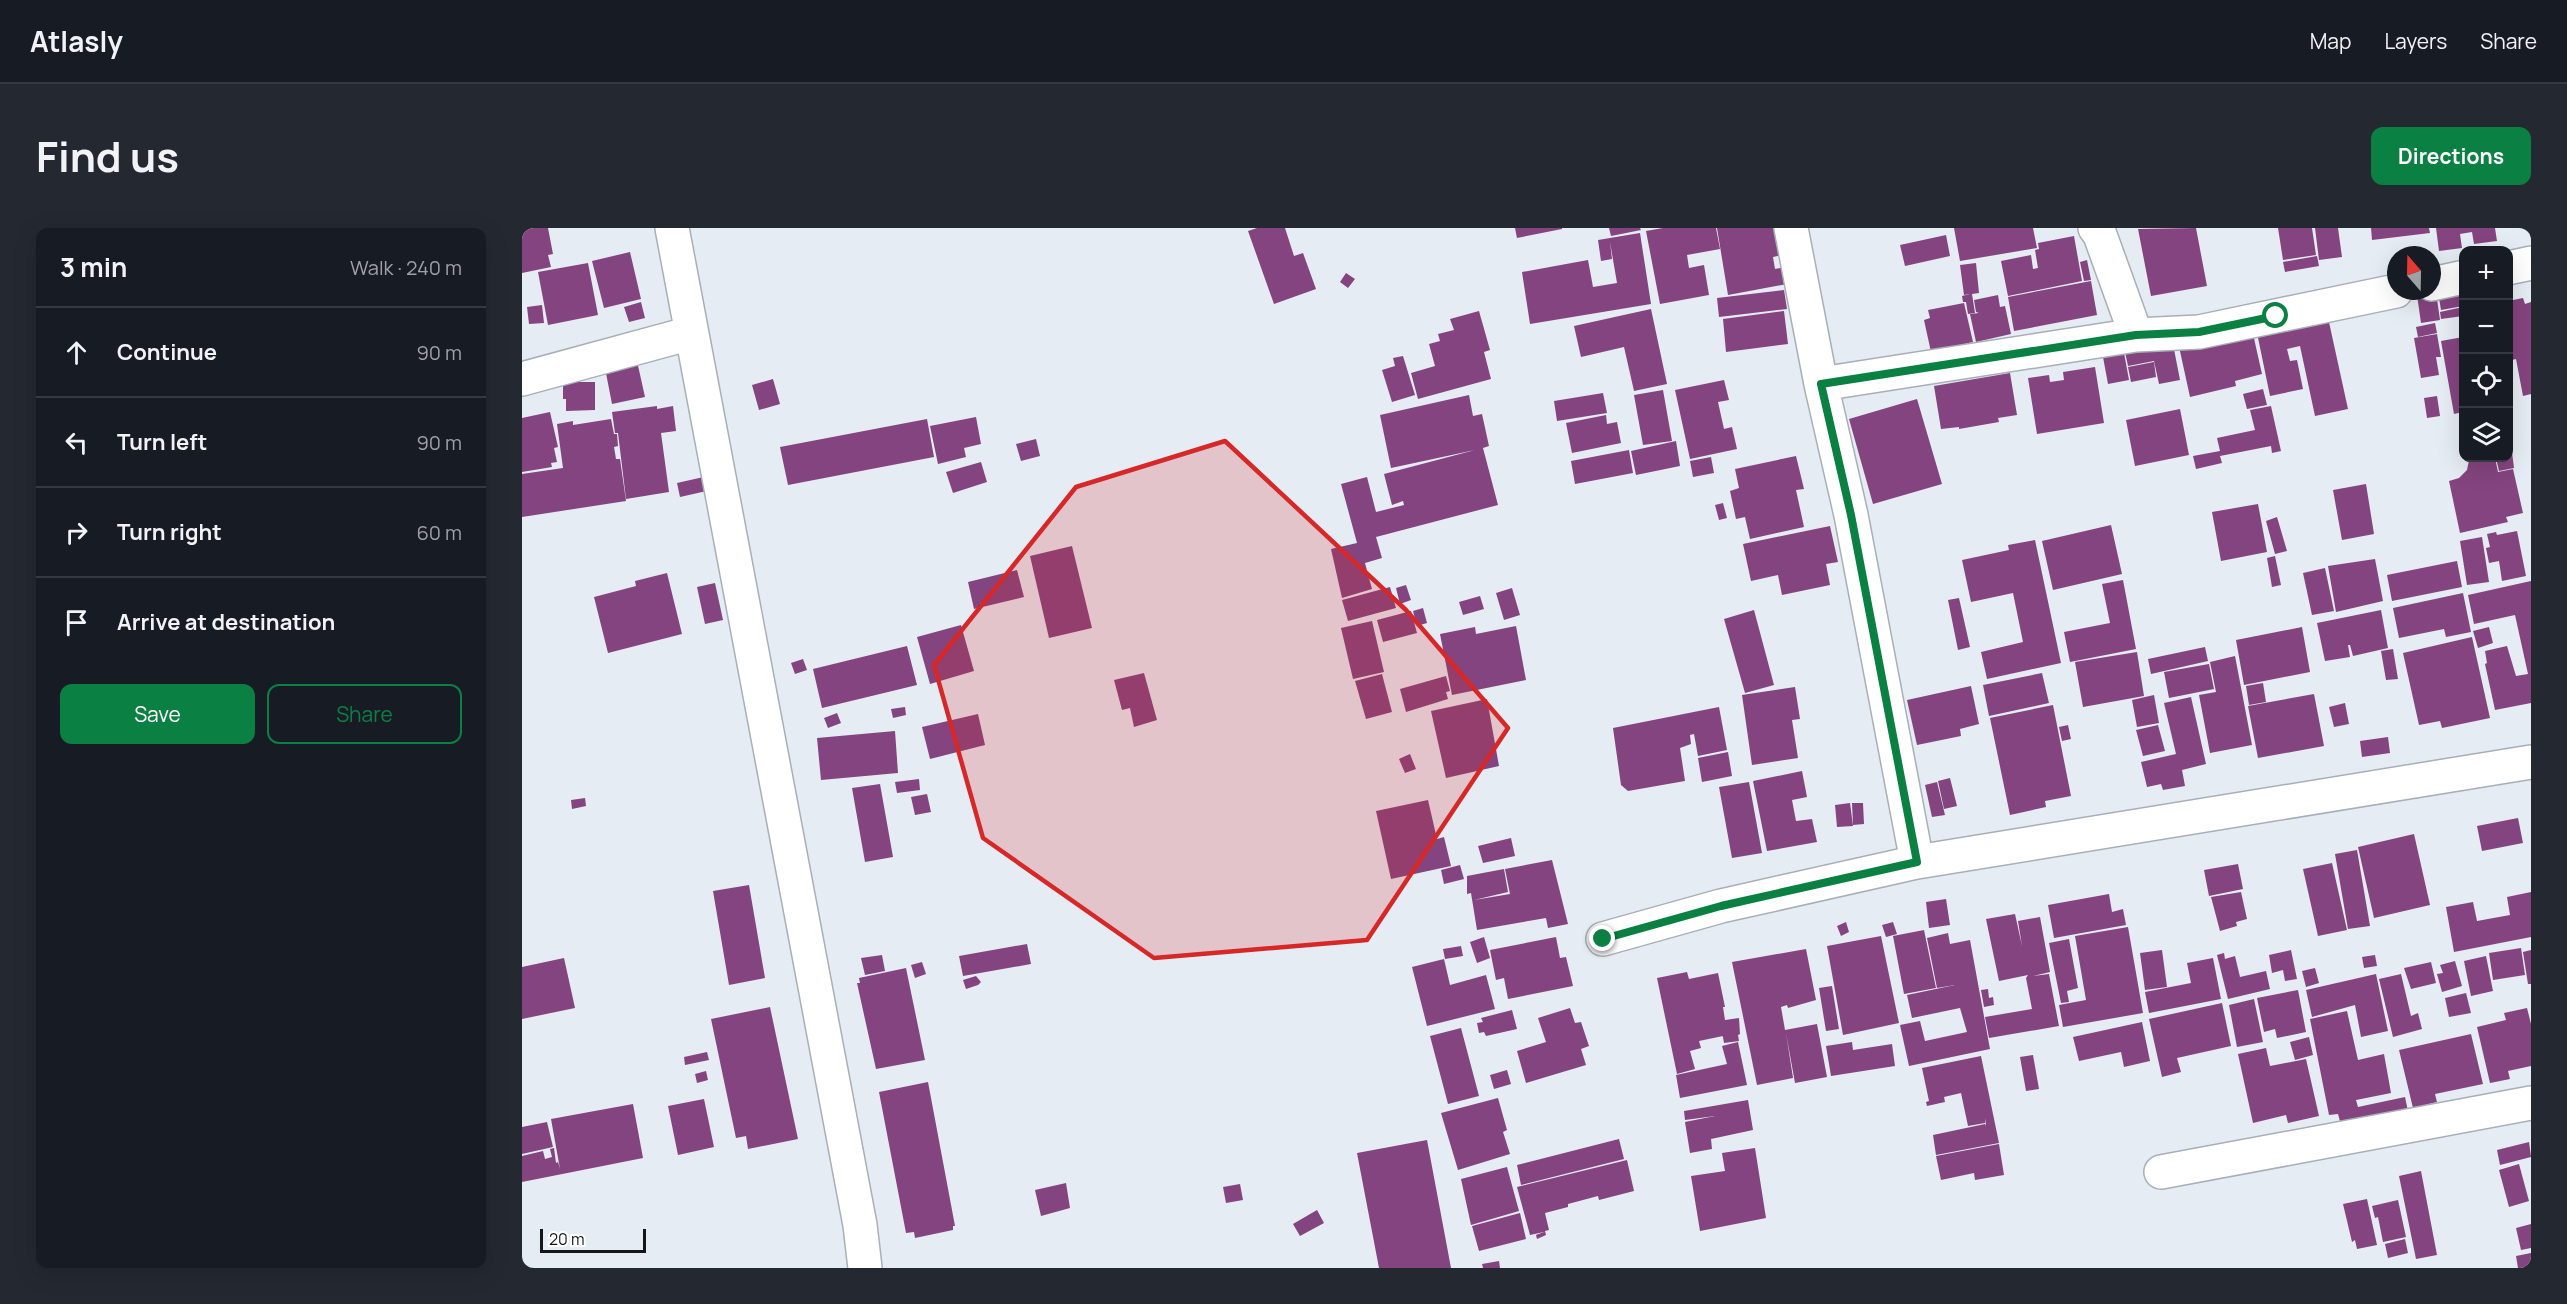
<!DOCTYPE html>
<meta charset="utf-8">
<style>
body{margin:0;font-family:Manrope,sans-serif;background:#242831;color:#f1f3f6}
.controls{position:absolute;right:18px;top:18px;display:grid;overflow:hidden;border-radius:12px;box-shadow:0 6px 24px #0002}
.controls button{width:54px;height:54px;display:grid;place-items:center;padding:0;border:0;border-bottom:2px solid #363941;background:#171b24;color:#f1f3f6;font:30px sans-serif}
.compass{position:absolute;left:1865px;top:18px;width:54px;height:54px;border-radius:50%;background:#171b24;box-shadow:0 6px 24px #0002;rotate:340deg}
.scale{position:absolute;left:18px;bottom:15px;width:106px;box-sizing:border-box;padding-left:6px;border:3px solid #141619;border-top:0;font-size:16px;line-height:21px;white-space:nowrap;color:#141619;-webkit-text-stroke:4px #fff;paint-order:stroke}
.stop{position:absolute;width:18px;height:18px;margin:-14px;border:4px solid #0b8043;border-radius:50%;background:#fff}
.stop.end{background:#0b8043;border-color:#fff;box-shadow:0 2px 6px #0008}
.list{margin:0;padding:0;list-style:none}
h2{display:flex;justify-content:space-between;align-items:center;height:78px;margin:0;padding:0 24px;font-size:26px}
h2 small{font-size:20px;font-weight:400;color:#9ea1a6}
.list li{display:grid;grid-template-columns:39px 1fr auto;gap:18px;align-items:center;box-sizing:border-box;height:90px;padding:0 24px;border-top:2px solid #363941}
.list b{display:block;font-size:22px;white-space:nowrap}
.list em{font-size:20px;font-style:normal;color:#9ea1a6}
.actions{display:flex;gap:12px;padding:18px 24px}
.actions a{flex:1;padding:14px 0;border:2px solid #0b8043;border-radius:12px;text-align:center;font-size:21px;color:#0b8043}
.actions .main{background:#0b8043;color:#fff}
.icon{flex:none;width:33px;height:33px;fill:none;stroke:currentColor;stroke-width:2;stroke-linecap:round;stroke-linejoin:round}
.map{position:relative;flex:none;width:2009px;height:1040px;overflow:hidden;border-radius:12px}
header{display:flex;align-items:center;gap:36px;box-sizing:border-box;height:84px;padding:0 30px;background:#171b24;border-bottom:2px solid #363941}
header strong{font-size:28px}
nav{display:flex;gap:33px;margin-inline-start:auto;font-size:21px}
.intro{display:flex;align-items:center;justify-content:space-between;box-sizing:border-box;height:144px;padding:0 36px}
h1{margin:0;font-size:42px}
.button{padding:15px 27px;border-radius:12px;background:#0b8043;color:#fff;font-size:21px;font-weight:700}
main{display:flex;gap:36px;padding:0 36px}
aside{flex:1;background:#171b24;border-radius:12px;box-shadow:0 6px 24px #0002}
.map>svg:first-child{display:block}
.building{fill:#84447f}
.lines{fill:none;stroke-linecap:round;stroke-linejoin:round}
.minor-casing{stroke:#a9afb6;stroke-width:36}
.minor{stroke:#fff;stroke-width:33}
.route{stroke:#0b8043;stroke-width:8}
.marked{fill:#d62828;fill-opacity:0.2;stroke:#d62828;stroke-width:4.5;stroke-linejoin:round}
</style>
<header>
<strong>Atlasly</strong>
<nav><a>Map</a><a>Layers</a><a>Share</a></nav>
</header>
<div class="intro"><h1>Find us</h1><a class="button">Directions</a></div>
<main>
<aside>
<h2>3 min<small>Walk · 240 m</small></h2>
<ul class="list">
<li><svg class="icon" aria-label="ahead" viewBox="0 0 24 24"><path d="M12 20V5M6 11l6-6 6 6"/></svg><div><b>Continue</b></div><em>90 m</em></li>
<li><svg class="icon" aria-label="left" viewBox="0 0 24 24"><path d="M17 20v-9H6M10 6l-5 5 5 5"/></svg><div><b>Turn left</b></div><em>90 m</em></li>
<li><svg class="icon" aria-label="right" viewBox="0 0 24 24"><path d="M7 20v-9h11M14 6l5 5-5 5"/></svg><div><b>Turn right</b></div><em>60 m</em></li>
<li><svg class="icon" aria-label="arrive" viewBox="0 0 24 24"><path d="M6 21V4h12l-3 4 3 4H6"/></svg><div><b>Arrive at destination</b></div></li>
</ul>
<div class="actions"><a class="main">Save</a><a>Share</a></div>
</aside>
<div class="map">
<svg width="2009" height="1040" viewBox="0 0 2009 1040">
<rect width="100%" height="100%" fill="#e6ecf3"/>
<!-- building -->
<path class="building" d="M10,0H26L31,26L26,27L29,39L0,45V2Z
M735,0H763L772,28L781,25L794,61L752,76L726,3Z
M993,0H1040V1L995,10Z
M1087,0H1118L1119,2L1089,8Z
M1141,0H1194L1198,21L1165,27L1167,40L1182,37L1187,67L1138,76L1124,3Z
M1195,0H1256L1260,27L1251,29L1253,41L1263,39L1265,56L1206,67Z
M1432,0H1511L1515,20L1438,33Z
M1674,0L1685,58L1629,68L1616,1Z
M1756,0H1790L1794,27L1761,32Z
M1793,0H1816L1820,29L1797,32Z
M1849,0H1907L1908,5L1850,12Z
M1914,0H1973L1975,13L1952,16L1950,4L1938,6L1940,20L1917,23Z
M1118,5L1129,76L1008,96L1000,44L1066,32L1071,59L1095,55L1088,14L1090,31L1079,33L1076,12Z
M1424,7L1428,28L1383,38L1378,17Z
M1552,8L1560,53L1486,68L1479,33L1509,27L1511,41L1516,40L1513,22L1517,21L1516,15Z
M108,24L119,71L82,80L70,33Z
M1795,28L1797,38L1763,44L1761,34Z
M1565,32L1569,52L1562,53L1558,34Z
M66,35L76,87L26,97L16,44Z
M1454,35L1457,65L1450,66L1453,85L1446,86L1444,74H1441L1440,68L1448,66L1442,67L1438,37Z
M824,45L833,51L826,60L818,54Z
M1569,53L1575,87L1492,103L1486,69Z
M1941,59V78L1919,82L1916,64Z
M1262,62L1265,81L1197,89L1195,70Z
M1914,64L1918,92L1899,95L1895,67Z
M1476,67L1478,79L1483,78L1489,106L1454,114L1448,86L1457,85L1454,84L1452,72Z
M2001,70L2003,76L2009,74V166L2001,168L1994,131L1990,132L1986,113V73Z
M119,74L123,90L107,94L102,79Z
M1442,75L1451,114L1409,124L1402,92L1408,90L1406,82Z
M20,77L22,95L7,96L5,79Z
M1941,79V88L1919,91L1918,84Z
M1129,81L1145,156L1112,163L1102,119L1059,129L1052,98Z
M957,83L968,122L962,124L969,151L896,171L889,145L913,138L907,116L918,113L916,106L932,102L928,91Z
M1262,83L1266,116L1204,124L1201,91Z
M1805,85L1826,181L1793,188L1778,118L1765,121L1768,133L1775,132L1781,161L1748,168L1734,100Z
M1913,95L1915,105L1896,109L1894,99Z
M1729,97L1740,146L1713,153L1714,158L1668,169L1656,114Z
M1915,106L1919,129H1914L1917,147L1899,150L1892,110Z
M1941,109V184L1932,186L1919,113Z
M1651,116L1658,152L1637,156L1632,133L1606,138L1603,124Z
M1602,125L1607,152L1586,156L1581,129Z
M881,128L893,167L870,174L860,142L873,138L871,130Z
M115,133L123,169L90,176L83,140Z
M1632,134L1634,149L1609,154L1606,139Z
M1573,139L1582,195L1515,206L1506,150L1527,147L1528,154L1542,152L1541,144Z
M1488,145L1495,187L1476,190L1477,194L1437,201V199L1419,201L1412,158Z
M251,151L258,176L237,182L230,157Z
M1202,152L1207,172L1196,174L1202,201L1210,199L1215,221L1168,231L1153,162Z
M41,154H73V182L44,183V171H41Z
M1741,161L1745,177L1725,181L1721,166Z
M1141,162L1150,213L1121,217L1112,167Z
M1081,165L1085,185L1035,193L1032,173Z
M947,167L951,188L960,186L967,218L961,220L976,277L854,309L860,330L843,335L850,361L820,370L809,321L835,315L819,256L845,249L854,284L882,277L881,273L870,277L862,246L953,222L869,240L858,187Z
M1915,168L1918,188L1905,190L1902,170Z
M1395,171L1420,256L1351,276L1327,191Z
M135,178V181L151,178L154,203L139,205L147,264L104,271L96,205H93L90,184Z
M1749,178L1759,223L1750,225L1749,218L1698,228L1700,235L1674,241L1671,228L1698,223L1695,210L1733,202L1728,182Z
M1658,181L1667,227L1613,238L1604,192Z
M28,184L36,219L32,220L35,234L29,235L30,239L0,244V190Z
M1084,187L1085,196L1095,194L1099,215L1050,225L1044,195Z
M454,189L459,216L442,220L444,229L416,236L408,198Z
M89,191L92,206H95L96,218L92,219L94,231H98L104,273L0,289V246L41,240L35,196L51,193V197Z
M405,191L412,229L266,257L258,219Z
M514,211L518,228L499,233L494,216Z
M1154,213L1158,238L1114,247L1109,223Z
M1107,222L1111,245L1053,256L1049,233Z
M1990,224L1992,240L1977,243L1974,230H1986V225Z
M1274,228L1282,261L1274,262L1282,299L1228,311L1223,289L1214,291L1208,263L1217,260L1213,241Z
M1189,229L1192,245L1171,249L1168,233Z
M1961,230H1973L1976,244L1991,241L2001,285L1984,289L1986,294L1938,305L1927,253L1937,250L1945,242L1947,232Z
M459,234L465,254L431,265L424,244Z
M186,248L189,262L158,269L155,255Z
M1844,256L1852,306L1820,312L1811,262Z
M1201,275L1205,290L1197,292L1193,277Z
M1736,276L1745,324L1699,333L1690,284Z
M1755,289L1765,323L1753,326L1744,293Z
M1589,297L1600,346L1531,362L1520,313Z
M1308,298L1316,334L1304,336L1308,357L1260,367L1256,347L1229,353L1221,316Z
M1995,303L2004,348L1980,353L1977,333L1967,335L1964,320L1968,319L1965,306L1974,304L1975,307Z
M1960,309L1967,354L1945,357L1938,313Z
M1513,312L1539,435L1465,451L1459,424L1501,414L1491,365L1449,374L1440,332L1487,322L1486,317Z
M550,318L570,400L527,410L508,328Z
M1753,328L1759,357L1750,359L1745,330Z
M1853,331L1861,373L1814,384L1806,338Z
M1935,333L1940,359L1870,373L1865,347Z
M1803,340L1812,383L1790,387L1781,345Z
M495,342L502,369L452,381L446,354Z
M145,345L160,406L86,425L72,369L114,358L113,353Z
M1601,352L1614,421L1548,434L1542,404L1588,395L1580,356Z
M2009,353V475L1973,482L1963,436L1965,435L1963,423L1985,418L1994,448L2006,446L1993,387L1952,396L1946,367Z
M193,355L201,392L183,396L175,359Z
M884,357L889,372L878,376L874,360Z
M868,359L874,380L826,393L820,372Z
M990,360L998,387L982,392L974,365Z
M1941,365L1949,404L1924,409L1922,401L1877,410L1871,380Z
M958,368L962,381L941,387L937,374Z
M1437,370L1448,419L1436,422L1426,372Z
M901,380L905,395L895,398L891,383Z
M1232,382L1252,457L1223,465L1202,391Z
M1859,382L1866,420L1831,428L1828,417H1826L1828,429L1803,433L1795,395Z
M889,383L895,405L861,414L855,392Z
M850,393L862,444L831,451L819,400Z
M439,397L452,443L408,456L395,409Z
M994,398L1004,452L930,467L918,406L953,399L954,406Z
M1780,399L1788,444L1722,457L1714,412Z
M1967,399L1971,415L1956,420L1951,403Z
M1950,409L1968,490L1920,500L1918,493L1897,497L1881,425Z
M385,418L395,457L300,480L291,441Z
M1683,419L1686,433L1629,446L1626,431Z
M1871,421L1876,451L1864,452L1859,423Z
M1615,424L1622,468L1561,479L1553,434Z
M1713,428L1730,517L1688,525L1677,467L1694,464L1688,434Z
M281,431L285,442L273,446L269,435Z
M1687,436L1692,461L1647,470L1642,444Z
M622,445L635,492L612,499L608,480L600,482L592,452Z
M1520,445L1527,475L1467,488L1461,457Z
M860,446L870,484L844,491L833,453Z
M924,448L928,463L924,464L926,471L884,484L878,461Z
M1741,455L1744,474L1727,477L1724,458Z
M1449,458L1457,496L1438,501L1439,508L1395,517L1385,472Z
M1273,459L1278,491L1270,492L1276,530L1230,537L1220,467Z
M1792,466L1802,518L1736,530L1726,478Z
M1632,467L1637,495L1615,499L1610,472Z
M1669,469L1684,536L1660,542L1663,558L1641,562L1639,556L1625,559L1619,534L1654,526L1642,475Z
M965,471L977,538L924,550L909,483Z
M1823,475L1827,496L1812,499L1807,479Z
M1531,477L1549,568L1523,573L1524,579L1488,587L1468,490Z
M383,479L384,487L371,490L369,481Z
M1197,479L1205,522L1176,528L1172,506L1168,507L1169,516L1158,520L1163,553L1106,563L1099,557L1091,500Z
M315,485L319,495L306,500L302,490Z
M456,486L463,517L408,531L400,499Z
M1546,497L1549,511L1540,513L1537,499Z
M1636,497L1643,523L1621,528L1614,502Z
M373,503L376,545L299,552L295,510Z
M1866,509L1868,525L1840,529L1838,513Z
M1206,524L1210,548L1180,554L1176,530Z
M888,526L894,541L883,545L877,531Z
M1280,543L1285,569L1270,572L1274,593L1290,591L1295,614L1245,623L1231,553Z
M1428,550L1435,578L1422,581L1416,553Z
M397,551L398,562L375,565L373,554Z
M1227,554L1240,625L1210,630L1197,559Z
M1415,554L1423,587L1410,589L1403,557Z
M358,556L371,629L343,634L330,560Z
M405,566L409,584L393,587L389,569Z
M63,570L64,578L50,581L49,572Z
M906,572L915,611L922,609L929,638L869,651L854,583Z
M1328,575L1331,598L1315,599L1313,577Z
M1330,575H1341L1342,596L1331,597Z
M1996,590L2001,615L1960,623L1955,598Z
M1892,606L1908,677L1852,690L1836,619Z
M989,610L993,628L961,635L956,618Z
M1835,622L1848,698L1826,701L1813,626Z
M1030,632L1046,696L1026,700L1024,690L955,702L949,665L945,666V648L982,641L986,664L952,672L988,666L983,641Z
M1810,635L1825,702L1796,708L1781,641Z
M1716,636L1721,661L1687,668L1682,642Z
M938,637L942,651L922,656L919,642Z
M227,657L243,750L207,757L191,663Z
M1719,664L1725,691L1714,694L1715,698L1698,703L1689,669Z
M2009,664V709L1932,724L1924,679L1951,674L1955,693L1988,687L1985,669Z
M1587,666L1590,684L1601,681L1604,697L1532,710L1526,677Z
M1424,671L1428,697L1407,700L1404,674Z
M1493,686L1500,718L1496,693L1518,689L1528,744L1511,748L1527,746L1537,798L1467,810L1463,789L1510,781L1504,750L1506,747L1477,753L1464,691Z
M1324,694L1327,704L1319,708L1315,698Z
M1371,694L1375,706L1364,709L1360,697Z
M1606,699L1621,785L1541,799L1537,777L1564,772L1553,708Z
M1402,702L1414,760L1382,766L1371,708Z
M1426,705L1428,716L1448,712L1468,821L1387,838L1378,797L1398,793L1403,813L1445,804L1438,780L1390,790L1385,767L1433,757L1415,760L1405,710Z
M1359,708L1377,795L1321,807L1305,718Z
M962,709L968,730L955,735L948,714Z
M1034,709L1038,730L1044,729L1051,758L986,771L982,750L974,752L968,722Z
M1547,711L1556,760L1545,763L1547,774L1539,775L1527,715Z
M505,716L509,736L441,748L437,728Z
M939,718L941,728L923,731L921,721Z
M1999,720L2003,747L1971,752L1967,725Z
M1284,721L1294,772L1266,780L1265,777L1259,779L1263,802L1295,796L1305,849L1273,855L1264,805L1271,850L1235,857L1210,734Z
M1640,722L1645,759L1623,762L1618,725Z
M1769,722L1775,751L1763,753L1761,742L1750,745L1747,727Z
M2009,722V756H2006L2001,724Z
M1702,725L1703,731L1713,728L1718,749L1744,743L1748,761L1706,771L1695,727Z
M360,727L363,743L343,747L339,730Z
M1853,727L1855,738L1842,740L1840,729Z
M1964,728L1971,763L1949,768L1942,733Z
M42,730L53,780L0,791V739Z
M1691,730L1699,771L1627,785L1623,764L1669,755L1665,735Z
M922,731L928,757L964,747L973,781L905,798L890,739Z
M1933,733L1940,758L1920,764L1915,746L1921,745L1918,737Z
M400,734L404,746L393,750L389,737Z
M1909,734L1914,755L1889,761L1882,740Z
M384,740L403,832L354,841L335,755H338L337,750Z
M1793,740L1797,755L1784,759L1780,743Z
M1165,744L1167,751L1196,745L1203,779H1201L1203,792L1217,790L1218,806L1216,807L1217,813L1202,815L1198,792L1201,808L1177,813L1179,820L1168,823L1173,841L1155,846L1135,750Z
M1854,746L1866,803L1839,809L1833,777L1790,789L1784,762Z
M1879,746L1889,788L1896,785L1900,801L1871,809L1857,751Z
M454,748L459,754L456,757L444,761L441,752Z
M1310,758L1317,801L1304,803L1297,760Z
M1466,761L1467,770L1471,769L1472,777L1462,779L1459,762Z
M1776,762L1784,804L1755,810L1753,801L1742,804L1735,770Z
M1944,765L1949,785L1927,789L1923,770Z
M1732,771L1741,814L1715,819L1707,777Z
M1700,775L1709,818L1655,830L1659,844L1640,849L1627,791Z
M248,779L276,911L226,921L224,908L214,910L189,791Z
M1048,780L1053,795L1059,794L1067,818L1059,821L1064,837L1004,855L995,823L1024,814L1016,790Z
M2005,780L2009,796V838L1986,843L1988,851L1968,855L1955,799L1984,792L1982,785Z
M990,782L995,801L964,808L962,804L957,805L955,795L961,794L959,790Z
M1825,783L1836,832L1862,826L1869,865L1834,872L1836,879L1883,869L1886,883L1819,897L1816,886L1807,887L1788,791Z
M1620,794L1628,833L1602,839L1599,824L1557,833L1551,809Z
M939,800L957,868L926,876L908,808Z
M1949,806L1961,856L1913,866L1915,874L1891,880L1877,822Z
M1787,809L1791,827L1773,832L1768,814Z
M1216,814L1225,857L1158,870L1154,847L1205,836L1200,818Z
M1330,814L1331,822L1370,816L1373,838L1309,848L1304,818Z
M1744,820L1748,838L1784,831L1797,888L1766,895L1764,887L1731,895L1716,826Z
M185,824L187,832L163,837L162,829Z
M1511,827L1517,861L1504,863L1498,829Z
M1459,828L1477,915L1414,927L1411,907L1463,896L1464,898L1463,890V895L1446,898L1439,865L1422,869L1423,874L1405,878L1404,874L1407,873L1400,840Z
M985,842L989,856L972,861L968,847Z
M184,843L186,852L175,855L173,846Z
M406,854L433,998H431V1002L393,1010L392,1004L384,1005L357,864Z
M976,870L985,902L981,904L988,926L936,942L919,885Z
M182,871L192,919L156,927L146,878Z
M1226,872L1231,902L1189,911L1190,921L1168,925L1163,894L1193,888L1163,892L1162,883Z
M111,876L121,930L0,954V928L21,923L23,931L30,929L28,921L32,920L34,935L36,934L38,941L29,891Z
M25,894L31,919L0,926V899Z
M1097,911L1102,931L999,957L995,937Z
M905,912L929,1040H857L835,925Z
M2007,914L2009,929L1978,937L1975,922Z
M1477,916L1482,947L1453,952L1452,945L1419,952L1414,928Z
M1233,920L1244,990L1178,1003L1169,948L1203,943L1200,925Z
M1105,932L1112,963L1077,972L1076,968L1046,976V979L1023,985L1027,1002L1023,1003L1024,1007L1015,1011L1014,1007L1022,1004L1008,1007L995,959Z
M1997,936L2007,973L1987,979L1977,942Z
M985,939L997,983L949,997L939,951Z
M1899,943L1915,1027L1894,1031L1877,948Z
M544,955L548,980L519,988L513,962Z
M718,956L721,972L704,975L701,959Z
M1845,971L1855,1017L1835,1021L1833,1012L1830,1014L1821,976Z
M1876,972L1884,1009L1861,1014L1856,989L1853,990L1850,978Z
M795,982L802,995L778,1008L771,996Z
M998,985L1004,1011L957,1023L950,998Z
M2009,996V1020L1999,1022L1994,1000Z
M1883,1011L1886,1025L1866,1030L1863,1016Z
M2009,1025V1040H1996L1994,1028Z
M977,1033L978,1040H961L960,1036Z"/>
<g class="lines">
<!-- minor casing -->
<g class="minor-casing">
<path id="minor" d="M150,0L338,997L343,1040
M1269,0L1299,156L1329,287L1395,634
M1573,0L1578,7L1614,107
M1986,40L2009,35
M1910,56L1942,49
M0,151L169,105
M1299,156L1614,107L1677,104L1874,63
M1081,711L1199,678L1395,634L2009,534
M1639,944L2009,875"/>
</g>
<!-- minor -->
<use href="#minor" class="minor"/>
</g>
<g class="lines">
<!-- route -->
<path class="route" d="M1081,711L1199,678L1395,634L1329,287L1299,156L1614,107L1677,104L1754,88"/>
</g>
<!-- marked area -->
<path class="marked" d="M703,213L884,382L986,500L845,712L632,730L461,610L412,437L554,259Z"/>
</svg>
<div class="controls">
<button>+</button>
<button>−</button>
<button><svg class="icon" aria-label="locate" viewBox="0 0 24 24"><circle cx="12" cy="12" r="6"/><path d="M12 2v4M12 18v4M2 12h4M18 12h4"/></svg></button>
<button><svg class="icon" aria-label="layers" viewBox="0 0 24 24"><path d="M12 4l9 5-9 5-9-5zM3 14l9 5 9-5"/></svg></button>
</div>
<svg class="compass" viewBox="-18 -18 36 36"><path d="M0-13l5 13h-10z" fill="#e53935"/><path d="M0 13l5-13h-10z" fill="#9ea1a6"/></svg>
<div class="scale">20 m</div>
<div class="stop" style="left:1754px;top:88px"></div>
<div class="stop end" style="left:1081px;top:711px"></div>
</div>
</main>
